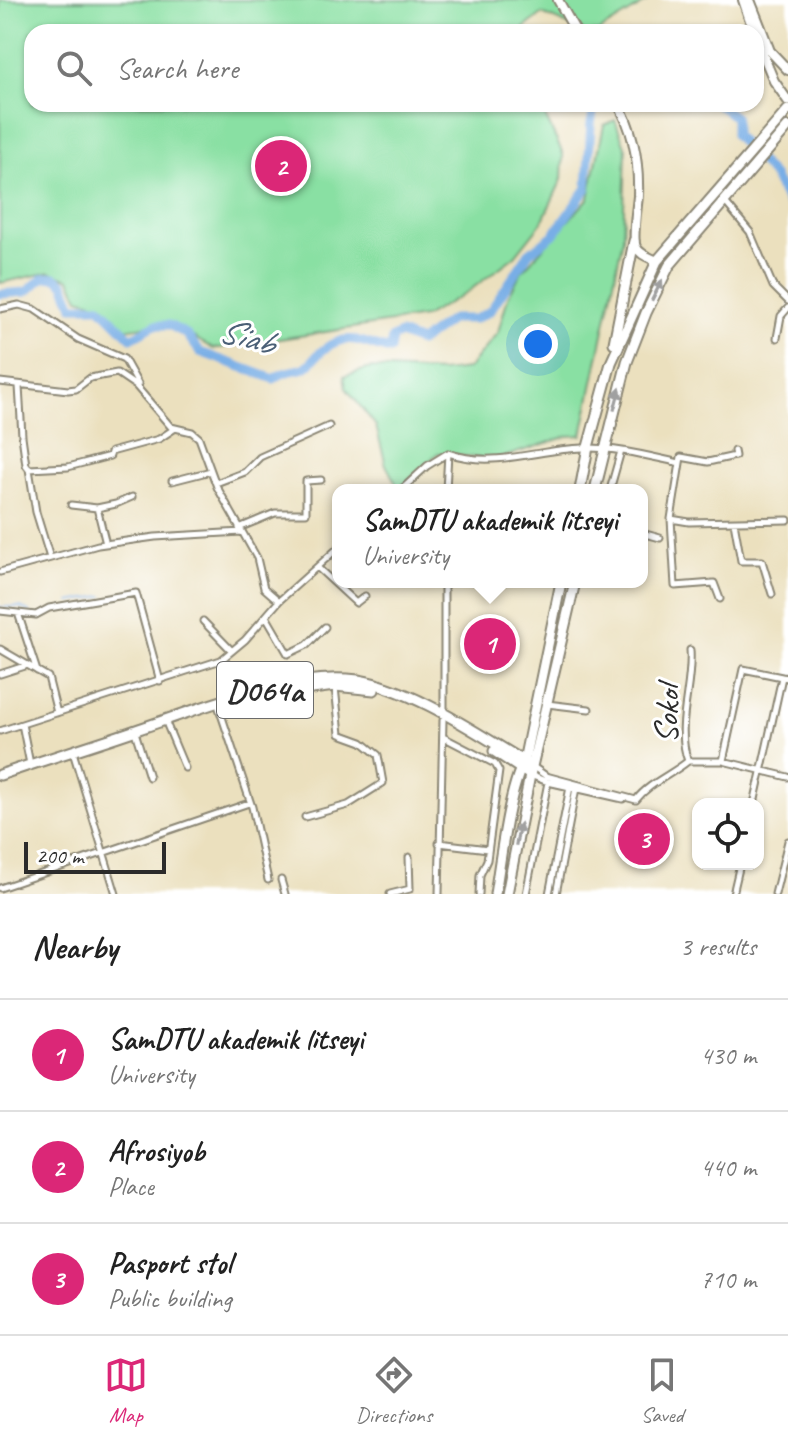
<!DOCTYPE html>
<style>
body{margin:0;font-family:Caveat,sans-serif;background:#f6f6f6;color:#222}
.controls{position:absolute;right:24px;bottom:24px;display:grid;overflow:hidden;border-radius:16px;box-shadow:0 2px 6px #0004}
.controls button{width:72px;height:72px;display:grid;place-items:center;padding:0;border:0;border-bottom:2px solid #e0e0e0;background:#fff;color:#222;font:40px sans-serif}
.scale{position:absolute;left:24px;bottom:20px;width:142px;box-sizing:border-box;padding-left:8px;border:4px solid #2b2b2b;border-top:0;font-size:22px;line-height:28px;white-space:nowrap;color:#2b2b2b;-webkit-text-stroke:6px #fff;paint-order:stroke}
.you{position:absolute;left:538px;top:344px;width:28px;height:28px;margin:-20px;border:6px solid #fff;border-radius:50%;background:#1a73e8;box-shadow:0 0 0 12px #1a73e833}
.badge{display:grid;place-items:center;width:52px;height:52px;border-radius:50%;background:#db2777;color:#fff;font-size:26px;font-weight:700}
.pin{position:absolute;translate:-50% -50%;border:4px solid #fff;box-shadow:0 2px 8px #0006}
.popup{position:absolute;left:332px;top:484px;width:316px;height:104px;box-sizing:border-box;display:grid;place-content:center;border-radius:16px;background:#fff;filter:drop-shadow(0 2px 6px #0005);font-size:26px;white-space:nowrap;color:#767676}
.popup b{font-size:30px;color:#222}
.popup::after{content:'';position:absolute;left:50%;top:100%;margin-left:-16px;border:16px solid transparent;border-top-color:#fff}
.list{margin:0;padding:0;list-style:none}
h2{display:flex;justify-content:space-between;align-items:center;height:104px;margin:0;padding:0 32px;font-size:34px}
h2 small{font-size:26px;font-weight:400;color:#767676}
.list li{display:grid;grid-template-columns:52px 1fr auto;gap:24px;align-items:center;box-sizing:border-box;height:112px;padding:0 32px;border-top:2px solid #e0e0e0}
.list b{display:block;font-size:30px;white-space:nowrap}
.list p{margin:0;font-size:26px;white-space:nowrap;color:#767676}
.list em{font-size:26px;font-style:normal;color:#767676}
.icon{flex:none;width:44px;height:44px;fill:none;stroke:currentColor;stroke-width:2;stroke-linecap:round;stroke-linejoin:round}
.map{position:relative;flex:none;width:788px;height:894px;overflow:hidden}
.search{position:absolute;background:#fff;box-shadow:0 2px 6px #0004;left:24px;right:24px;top:24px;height:88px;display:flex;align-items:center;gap:20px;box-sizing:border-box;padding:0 28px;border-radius:24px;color:#767676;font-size:30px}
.sheet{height:440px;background:#fff}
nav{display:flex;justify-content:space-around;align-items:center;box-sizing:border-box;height:112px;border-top:2px solid #e0e0e0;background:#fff;font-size:22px;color:#767676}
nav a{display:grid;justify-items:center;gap:4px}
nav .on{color:#db2777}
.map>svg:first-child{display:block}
.green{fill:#89e0a3;stroke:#5a8667;stroke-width:2}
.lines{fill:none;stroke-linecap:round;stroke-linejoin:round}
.stream{stroke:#78aee6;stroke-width:2}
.river{stroke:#78aee6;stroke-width:9}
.street-casing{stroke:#8b8674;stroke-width:9}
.secondary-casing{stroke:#8b8674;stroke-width:12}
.primary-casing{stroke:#8b8674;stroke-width:13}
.street{stroke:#fff;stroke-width:5}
.secondary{stroke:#fff;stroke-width:8}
.primary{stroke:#fff;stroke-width:9}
.oneway{fill:#a0a0a0}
.labels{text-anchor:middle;stroke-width:6;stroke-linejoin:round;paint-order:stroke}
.shield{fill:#fff;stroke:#6b6b6b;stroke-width:2}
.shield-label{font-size:32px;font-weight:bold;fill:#2b2b2b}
.street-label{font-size:34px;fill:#2b2b2b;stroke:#fff}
.water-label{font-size:36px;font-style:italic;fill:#4a5f76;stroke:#fff}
</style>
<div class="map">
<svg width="788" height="894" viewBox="0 0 788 894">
<rect width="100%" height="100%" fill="#fff"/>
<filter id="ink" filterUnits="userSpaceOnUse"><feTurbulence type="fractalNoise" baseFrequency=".0125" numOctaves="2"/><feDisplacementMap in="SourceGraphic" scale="16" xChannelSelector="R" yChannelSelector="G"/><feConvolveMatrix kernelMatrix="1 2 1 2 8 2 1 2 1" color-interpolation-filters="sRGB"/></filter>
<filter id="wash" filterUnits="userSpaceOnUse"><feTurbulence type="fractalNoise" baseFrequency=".006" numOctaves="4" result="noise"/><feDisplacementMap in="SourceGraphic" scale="32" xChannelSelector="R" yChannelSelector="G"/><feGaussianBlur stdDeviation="1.8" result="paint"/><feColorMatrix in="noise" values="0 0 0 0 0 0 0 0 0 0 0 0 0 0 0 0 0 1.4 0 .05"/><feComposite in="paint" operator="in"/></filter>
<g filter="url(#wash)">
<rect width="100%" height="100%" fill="#ebe0be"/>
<!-- green -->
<path class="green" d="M0,0H650L598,32H585L542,14L519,32H32V104H543V112L563,154L562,179L542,222L515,256L469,291L424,317L213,349L169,322L125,329L103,305L79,298L70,279L50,272L0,283Z
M615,120L626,149L623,238L582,435L568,436L495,460L438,453L399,489L386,465L376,426L346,388L344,376L371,368L440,372L468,369L498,332L508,297L521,272L589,198L604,125Z"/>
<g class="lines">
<!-- stream -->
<path class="stream" d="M70,602L103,596
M0,607H20L30,612"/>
<!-- river -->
<path class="river" d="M717,104L735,117V135L773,176L788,203
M0,294L26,292L43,278L55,277L64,284L73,306H99L131,338L155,325H169L186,334L200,352L274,379C285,370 292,372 304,368C311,365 316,355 323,350C348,330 364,344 390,350L392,338L400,334L420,342L452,319H475L490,311L529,253L553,235L587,188L591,123L595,104"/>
</g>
</g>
<g filter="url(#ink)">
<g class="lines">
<!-- street casing -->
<g class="street-casing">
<path id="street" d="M725,202L750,232L773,286L788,301
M0,309L19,305L34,309L78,339L124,359L138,384
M777,338L781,316L788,308
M0,382L68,390L76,389L90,378L117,373L136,386L171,427L192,432L199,438L217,487L257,558L264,588L279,601
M19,386L22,436L26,465L29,469L36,512L50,558
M680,463L681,457L708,462L735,456L734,451
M29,469L68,467L110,456L111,452L159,439L174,429
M172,481L211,471
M216,483L245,472L260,457L329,426
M401,490L427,466L448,453C493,469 538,449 583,448C615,447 648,456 680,463L671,519L689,522L788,520
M446,490L448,453
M610,490L621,451
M71,505L97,508
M671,519L675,586L714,583L720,599
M734,522L741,561H762L772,594
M239,528L275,513H306V481L321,480
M642,533L660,538
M106,544L97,508L116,504L132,497
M317,567L356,603L365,596
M0,572L98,545L155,537L242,532
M444,582V714
M0,611L36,615L49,608L136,593L160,681
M18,613L37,671
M267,618L288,654L307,645L325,627
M203,621L232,651
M0,649L48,677L57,713
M0,674L25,666
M547,704L589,709
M219,708L252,807L268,880
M22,724L30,764
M167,725L185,768
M0,731L221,660L245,640L279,601L338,548
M136,735L149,777
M443,737L495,764L499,771L487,860L480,875L479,894
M73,752L116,894
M688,761C675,726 693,686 690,650
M723,761L743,669L782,677
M532,766L546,776L636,800
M530,775L548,782L623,799
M636,800C649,783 671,775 688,761H723L788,777
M754,804L782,677L788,678
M305,817L348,805L383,783L378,755L362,742L340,734L335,687
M439,843L488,849
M281,880L285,894
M0,888L249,803
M390,894L410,889L409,857
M439,894L443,720
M526,894L548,782
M549,894L570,787
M556,894L576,788
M733,894L740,864
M775,894L788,841"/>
</g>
<!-- secondary casing -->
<g class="secondary-casing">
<path id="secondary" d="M558,0L576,32
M743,0L754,32
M750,0L770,51L788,70
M756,38L774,81L788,101
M618,104C634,131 639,165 638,196C637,207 632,239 636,247C640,255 649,257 657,261"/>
</g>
<!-- primary casing -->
<g class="primary-casing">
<path id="primary" d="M614,343L634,241
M580,490L588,447L611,363L657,261L788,110
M595,490L627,362L646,313L669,266L788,127
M266,695L335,686L374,690
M494,751L530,775
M0,775C46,759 93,745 139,729C202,708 291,671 358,680C415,689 482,737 532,766
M495,894C501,858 508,793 524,761L561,582
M507,894L530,775L575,582"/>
</g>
<!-- street -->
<use href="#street" class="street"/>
<!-- secondary -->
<use href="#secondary" class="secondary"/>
<!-- primary -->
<use href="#primary" class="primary"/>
</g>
<!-- one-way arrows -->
<defs><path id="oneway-solid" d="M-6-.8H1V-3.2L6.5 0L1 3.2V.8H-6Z" transform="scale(2)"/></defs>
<g class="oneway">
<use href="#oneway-solid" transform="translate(657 290) rotate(-63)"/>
<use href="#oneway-solid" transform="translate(617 399) rotate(-75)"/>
<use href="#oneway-solid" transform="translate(518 834) rotate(-79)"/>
</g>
</g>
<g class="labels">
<!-- shield labels -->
<rect class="shield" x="217" y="662" width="96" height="56" rx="6"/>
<g class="shield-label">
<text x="265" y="701">D064a</text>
</g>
<!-- street labels -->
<g class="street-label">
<text transform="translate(666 714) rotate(-87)" y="12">Sokol</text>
</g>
<!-- water labels -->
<g class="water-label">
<text transform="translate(247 335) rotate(16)" y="13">Siab</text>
</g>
</g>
</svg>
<div class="controls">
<button><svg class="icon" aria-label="locate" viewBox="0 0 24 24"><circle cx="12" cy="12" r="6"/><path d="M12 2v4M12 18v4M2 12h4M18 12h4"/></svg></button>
</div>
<div class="scale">200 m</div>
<div class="you"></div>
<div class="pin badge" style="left:490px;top:644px">1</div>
<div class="popup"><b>SamDTU akademik litseyi</b>University</div>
<div class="pin badge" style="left:281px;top:166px">2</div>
<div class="pin badge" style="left:644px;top:839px">3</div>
<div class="search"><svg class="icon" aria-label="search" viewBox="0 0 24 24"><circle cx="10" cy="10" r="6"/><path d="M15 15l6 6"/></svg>Search here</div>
</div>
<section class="sheet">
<h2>Nearby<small>3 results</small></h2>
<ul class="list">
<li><span class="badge">1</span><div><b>SamDTU akademik litseyi</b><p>University</p></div><em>430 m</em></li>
<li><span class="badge">2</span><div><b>Afrosiyob</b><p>Place</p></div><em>440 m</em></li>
<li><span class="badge">3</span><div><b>Pasport stol</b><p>Public building</p></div><em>710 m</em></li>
</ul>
</section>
<nav>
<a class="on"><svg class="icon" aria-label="map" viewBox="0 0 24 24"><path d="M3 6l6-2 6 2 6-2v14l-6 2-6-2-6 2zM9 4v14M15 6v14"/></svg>Map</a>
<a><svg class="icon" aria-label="directions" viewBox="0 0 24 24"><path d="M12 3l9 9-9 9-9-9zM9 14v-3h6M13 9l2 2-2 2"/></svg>Directions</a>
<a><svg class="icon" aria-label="saved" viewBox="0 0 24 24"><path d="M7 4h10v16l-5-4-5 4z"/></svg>Saved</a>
</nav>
